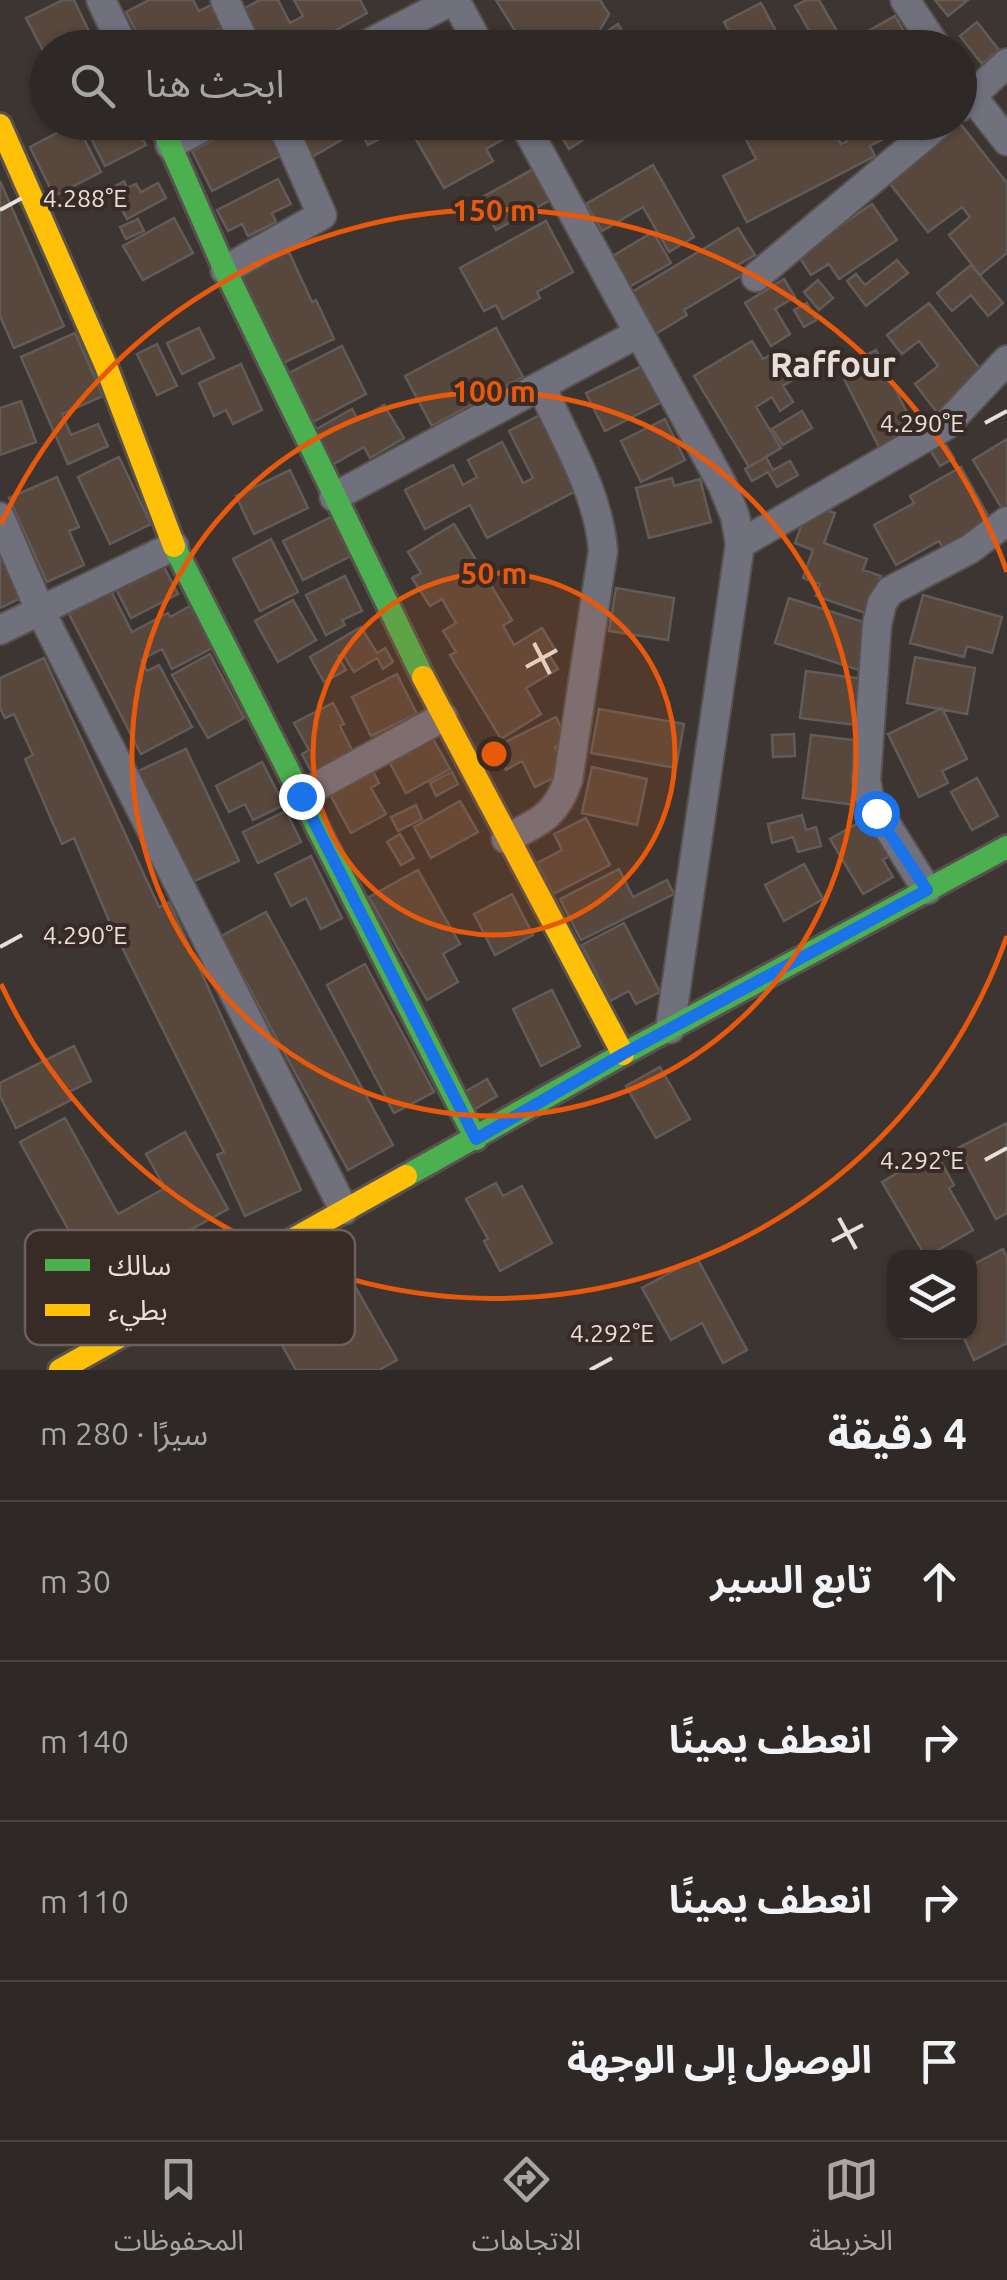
<!DOCTYPE html>
<html lang="ar">
<meta charset="utf-8">
<style>
body{margin:0;font-family:Ubuntu,"Noto Sans Arabic",sans-serif;background:#3a3432;color:#f1f3f6;direction:rtl}
.controls{position:absolute;right:30px;bottom:30px;display:grid;overflow:hidden;border-radius:20px;box-shadow:0 2px 8px #0004}
.controls button{width:90px;height:90px;display:grid;place-items:center;padding:0;border:0;border-bottom:2px solid #494443;background:#2e2826;color:#f1f3f6;font:50px sans-serif}
.stop{position:absolute;width:30px;height:30px;margin:-22px;border:8px solid #1a73e8;border-radius:50%;background:#fff}
.stop.end{background:#1a73e8;border-color:#fff;box-shadow:0 2px 10px #0008}
.list{margin:0;padding:0;list-style:none}
h2{display:flex;justify-content:space-between;align-items:center;height:130px;margin:0;padding:0 40px;font-size:42px}
h2 small{font-size:32px;font-weight:400;color:#a7a6a7}
.list li{display:grid;grid-template-columns:65px 1fr auto;gap:30px;align-items:center;box-sizing:border-box;height:160px;padding:0 40px;border-top:2px solid #494443}
.list b{display:block;font-size:38px;white-space:nowrap}
.list em{font-size:32px;font-style:normal;color:#a7a6a7}
.icon{flex:none;width:55px;height:55px;fill:none;stroke:currentColor;stroke-width:2;stroke-linecap:round;stroke-linejoin:round}
.map{position:relative;flex:none;width:1007px;height:1370px;overflow:hidden;direction:ltr}
.search{position:absolute;background:#2e2826;box-shadow:0 2px 8px #0004;left:30px;right:30px;top:30px;height:110px;display:flex;align-items:center;gap:25px;box-sizing:border-box;padding:0 35px;border-radius:55px;color:#a7a6a7;font-size:38px}
.sheet{height:770px;background:#2e2826}
nav{display:flex;justify-content:space-around;align-items:center;box-sizing:border-box;height:140px;border-top:2px solid #494443;background:#2e2826;font-size:28px;color:#a7a6a7}
nav a{display:grid;justify-items:center;gap:5px}
nav .on{color:#aca4a0}
.map>svg:first-child{display:block}
.building{fill:#57473d;stroke:#625b58;stroke-width:2.5}
.lines{fill:none;stroke-linecap:round;stroke-linejoin:round}
.street-casing{stroke:#58514e;stroke-width:32}
.fast-casing{stroke:#58514e;stroke-width:28}
.slow-casing{stroke:#58514e;stroke-width:28}
.street{stroke:#71717e;stroke-width:28}
.fast{stroke:#4caf50;stroke-width:22}
.slow{stroke:#ffc107;stroke-width:22}
.route{stroke:#1a73e8;stroke-width:12}
.ticks{fill:none;stroke:#e8dfdb;stroke-width:4}
.ring{fill:none;stroke:#e8590c;stroke-width:5}
.labels{text-anchor:middle;stroke-width:8;stroke-linejoin:round;paint-order:stroke}
.quarter-label{font-size:35px;font-weight:bold;fill:#e8dfdb;stroke:#382a24}
.key{fill:#382a24;stroke:#6d605b;stroke-width:2.5}
.key-label{font-size:28px;fill:#e8dfdb}
.ticks-label{font-size:25px;text-anchor:middle;fill:#e8dfdb;stroke:#382a24;stroke-width:8;stroke-linejoin:round;paint-order:stroke}
.centre{fill:#e8590c;stroke:#382a24;stroke-width:5}
.ring-label{font-size:30px;text-anchor:middle;font-weight:bold;fill:#e8590c;stroke:#382a24;stroke-width:8;stroke-linejoin:round;paint-order:stroke}
</style>
<div class="map">
<svg width="1007" height="1370" viewBox="0 0 1007 1370">
<rect width="100%" height="100%" fill="#3d3532"/>
<!-- building -->
<path class="building" d="M63,0H74L95,44L88,48H48V60L26,18Z
M149,0H193L199,11L211,5L222,27L205,36L211,48H145L126,12Z
M260,0H278L290,23L303,16L294,0H360L367,13L304,48H256L237,12Z
M496,0H600L609,14L595,39L618,24L633,48H587L584,42L576,48H540L517,34Z
M806,0H819L844,43L836,48H819L795,6Z
M935,0H968L948,16Z
M761,3L777,33L750,48H738L724,22Z
M895,16L903,30L893,36L900,48H854L850,41Z
M977,22L999,50L982,64L960,36Z
M427,30L432,40L444,34L452,48H396Z
M83,122H134L146,145L105,166Z
M248,122H270L286,153L212,191L192,151Z
M290,122H352L357,131L310,158Z
M355,122H494L504,139L486,149L493,161L444,188L407,124L368,145Z
M552,122H603L605,126L569,149Z
M737,122H809L811,126L821,122L829,138L836,134L841,144L847,141L838,122L914,123L870,146L875,156L747,222L723,176L756,159Z
M944,122H959L1007,183V253L980,275L949,235L970,217L962,207L928,232L887,180Z
M76,123L101,172L54,196L30,147Z
M653,165L694,237L669,252L643,207L602,231L586,204Z
M535,168L552,199L496,230L479,199Z
M278,179L291,204L272,213L276,222L248,236L242,224L228,231L217,210Z
M0,181L64,326L14,348L0,316Z
M124,181L127,188L136,184L141,192L158,183L166,198L127,219L111,189Z
M872,204L897,240L839,279L829,264L811,275L798,255Z
M174,218L193,253L143,280L123,246Z
M138,219L144,231L126,239L120,227Z
M546,221L573,272L537,292L540,298L503,319L496,305L484,311L460,268Z
M738,228L755,255L738,265L744,274L684,310L687,315L652,336L627,295Z
M653,232L671,263L629,287L611,257Z
M289,252L312,302L316,300L334,339L279,365L237,276Z
M897,260L908,273L866,306L847,281L856,274L865,285Z
M971,265L1003,303L988,316L971,295L952,311L937,293Z
M784,279L795,297L775,309L790,334L771,346L745,303Z
M818,280L833,298L819,310L804,292Z
M807,303L816,320L804,327L794,310Z
M929,303L987,378L939,415L915,384L938,366L919,341L902,354L887,335Z
M199,328L214,358L182,374L167,343Z
M496,328L523,377L432,426L405,376Z
M75,333L103,396L62,414L71,435L98,424L108,446L68,464L21,357Z
M752,341L763,359L779,350L796,378L783,386L793,402L780,411L772,397L756,407L781,448L749,467L694,376Z
M157,344L177,386L157,395L137,354Z
M342,346L366,394L313,422L289,373Z
M876,350L916,431L880,449L839,369Z
M241,364L262,410L233,424L226,410L214,416L199,383Z
M644,365L662,402L605,431L586,393Z
M21,401L36,442L0,455V408Z
M384,405L404,438L370,458L364,447L332,465L313,431L352,409L358,420Z
M802,411L812,428L783,445L772,429Z
M546,412L585,486L487,538L470,505L425,529L405,490L453,465L463,485L477,477L468,460L502,442L523,483L533,478L509,431Z
M665,419L685,460L641,482L621,441Z
M1007,439V510L1004,512L973,460Z
M943,440L954,458L940,466L929,448Z
M119,457L151,524L110,544L78,477Z
M766,457L773,470L790,461L798,475L777,487L768,472L752,481L745,469Z
M961,467L992,523L944,550L939,541L896,565L874,525L914,503L910,496Z
M290,470L308,508L254,534L236,496Z
M57,477L79,527L69,531L84,565L47,582L9,498Z
M672,478L674,486L700,479L711,522L649,538L636,488Z
M809,504L835,513L824,543L867,559L863,570L881,576L868,614L816,596L820,584L803,578L813,550L795,543Z
M335,515L355,554L303,580L283,541Z
M454,524L512,620L503,626L514,645L542,628L556,651L549,655L558,669L526,688L541,714L501,739L450,655L456,652L443,631L456,623L442,599L430,606L412,578L421,573L408,552Z
M271,539L298,592L260,611L233,559Z
M0,554L21,598L0,608Z
M163,565L178,594L131,618L116,589Z
M345,576L362,611L342,620L345,625L326,635L306,595Z
M616,588L674,598L668,640L609,631Z
M111,591L132,632L168,613L170,617L192,605L214,647L172,669L162,649L141,660L147,671L159,665L192,727L141,754L69,614Z
M923,595L1002,617L992,653L967,646L964,657L910,643Z
M789,598L879,627L865,672L775,643Z
M293,600L316,640L278,662L255,621Z
M361,627L377,653L385,648L393,662L383,669L377,658L354,672L343,654L338,656L346,670L324,682L310,657Z
M210,654L244,718L208,738L172,675Z
M915,657L975,668L967,714L907,703Z
M44,658L159,907L169,902L301,1190L245,1216L217,1155L224,1152L110,923L74,838L62,844L25,759L33,755L14,714L5,718L0,708V678Z
M806,671L871,680L872,727L800,718Z
M397,674L417,714L371,736L352,697Z
M333,703L344,724L340,726L353,752L312,773L302,754L309,750L294,723Z
M942,708L967,759L942,771L948,783L919,797L888,734Z
M599,709L684,724L676,768L591,753Z
M556,717L568,741L555,747L567,771L535,787L522,761L506,770L495,747Z
M428,730L450,769L406,793L385,754Z
M794,734L795,756L773,757L772,735Z
M811,735L870,742L862,806L803,798Z
M186,749L239,861L190,883L138,771Z
M262,762L284,805L253,820L245,804L229,812L216,786Z
M369,764L379,783L371,788L386,814L351,833L326,787Z
M592,767L647,779L637,825L582,813Z
M452,772L458,784L436,796L430,783Z
M977,778L998,816L972,830L951,792Z
M460,801L478,832L431,858L414,827Z
M416,805L422,819L398,831L391,817Z
M286,811L301,842L258,863L243,832Z
M874,814L896,852L883,860L893,877L863,894L830,839Z
M802,815L806,830L816,827L821,846L798,852L793,837L772,843L768,824Z
M586,818L610,865L553,894L537,863L562,850L554,834Z
M400,834L414,858L401,865L387,842Z
M311,856L342,918L321,929L306,898L291,906L275,874Z
M804,864L823,899L784,921L765,885Z
M619,869L633,897L667,880L674,894L581,940L560,899Z
M418,870L460,944L443,954L458,982L427,1000L369,897Z
M512,894L533,935L495,955L474,914Z
M266,912L393,1145L348,1170L221,936Z
M624,923L660,992L636,1004L629,991L610,1001L582,945Z
M365,964L434,1092L394,1113L327,985Z
M552,990L580,1046L541,1066L513,1009Z
M74,1046L91,1081L67,1093L71,1100L16,1128L0,1096V1083Z
M660,1067L690,1119L656,1138L626,1086Z
M487,1079L497,1096L475,1109L465,1092Z
M65,1118L118,1214L165,1188L146,1154L185,1132L228,1209L141,1257L156,1283L112,1307L118,1317L94,1330L77,1300L100,1287L20,1142Z
M1007,1123V1213L996,1219L958,1148Z
M935,1151L954,1185L949,1188L973,1230L926,1257L882,1182Z
M496,1183L503,1196L522,1186L552,1243L500,1271L484,1241L488,1239L466,1199Z
M1003,1249L1007,1258V1343L974,1360L961,1332H970V1266Z
M697,1258L747,1350L723,1363L702,1323L671,1340L642,1288Z
M344,1267L397,1360L379,1370H296L260,1306L280,1294L285,1302Z"/>
<g class="lines">
<!-- street casing -->
<g class="street-casing">
<path id="street" d="M101,0L124,48
M225,0L247,48
M455,0L481,48
M905,0L937,48
M360,48L453,0
M960,81L1007,141
M960,107L1007,63
M523,122L722,484L735,516L740,544L670,1029
M170,145L213,122
M225,270L322,215L281,122
M756,277L941,122
M334,497L639,333
M0,517L40,610L344,1210
M740,544L945,426L1007,360
M0,630L174,546
M301,795L443,717
M506,839C538,822 556,817 568,780L603,551C599,494 565,439 542,388
M927,890L869,797L866,780L877,624L882,603L890,591L970,549L1007,521"/>
</g>
<!-- fast casing -->
<g class="fast-casing">
<path id="fast" d="M160,122L225,270L423,677
M174,546L476,1139
M406,1176L623,1054L1007,847"/>
</g>
<!-- slow casing -->
<g class="slow-casing">
<path id="slow" d="M0,125L106,366L174,546
M423,677L623,1054
M60,1370L406,1176"/>
</g>
<!-- street -->
<use href="#street" class="street"/>
<!-- fast -->
<use href="#fast" class="fast"/>
<!-- slow -->
<use href="#slow" class="slow"/>
</g>
<g class="lines">
<!-- route -->
<path class="route" d="M301,796L476,1139L623,1054L927,890L876,813"/>
</g>
<!-- ticks -->
<path class="ticks" d="M0,210L22,198M985,423L1007,411M534,643L550,674M526,667L557,650M0,947L22,935M985,1160L1007,1148M839,1218L856,1249M832,1241L863,1225M590,1370L612,1358"/>
<!-- distance rings -->
<circle cx="494" cy="754" r="181" fill="#e8590c" fill-opacity=".12"/>
<g class="ring">
<circle cx="494" cy="754" r="181"/>
<circle cx="494" cy="754" r="362"/>
<path d="M1007 936A544 544 0 0 1 1 984M1 524A544 544 0 0 1 1007 572"/>
</g>
<g class="labels">
<!-- quarter labels -->
<g class="quarter-label">
<text x="833" y="377">Raffour</text>
</g>
</g>
<!-- legend -->
<rect x="25" y="1230" width="330" height="115" rx="15" class="key"/>
<rect x="45" y="1259" width="45" height="12" fill="#4caf50"/>
<rect x="45" y="1304" width="45" height="12" fill="#ffc107"/>
<g class="key-label">
<text x="108" y="1275">سالك</text>
<text x="108" y="1320">بطيء</text>
</g>
<g class="ticks-label">
<text x="85" y="207">4.288°E</text>
<text x="922" y="432">4.290°E</text>
<text x="85" y="944">4.290°E</text>
<text x="922" y="1169">4.292°E</text>
<text x="612" y="1342">4.292°E</text>
</g>
<circle cx="494" cy="754" r="15" class="centre"/>
<g class="ring-label">
<text x="494" y="221">150 m</text>
<text x="494" y="402">100 m</text>
<text x="494" y="584">50 m</text>
</g>
</svg>
<div class="controls">
<button><svg class="icon" aria-label="layers" viewBox="0 0 24 24"><path d="M12 4l9 5-9 5-9-5zM3 14l9 5 9-5"/></svg></button>
</div>
<div class="stop" style="left:876px;top:813px"></div>
<div class="stop end" style="left:301px;top:796px"></div>
<div class="search"><svg class="icon" aria-label="search" viewBox="0 0 24 24"><circle cx="10" cy="10" r="6"/><path d="M15 15l6 6"/></svg>ابحث هنا</div>
</div>
<section class="sheet">
<h2>4 دقيقة<small>سيرًا · 280 m</small></h2>
<ul class="list">
<li><svg class="icon" aria-label="ahead" viewBox="0 0 24 24"><path d="M12 20V5M6 11l6-6 6 6"/></svg><div><b>تابع السير</b></div><em>30 m</em></li>
<li><svg class="icon" aria-label="right" viewBox="0 0 24 24"><path d="M7 20v-9h11M14 6l5 5-5 5"/></svg><div><b>انعطف يمينًا</b></div><em>140 m</em></li>
<li><svg class="icon" aria-label="right" viewBox="0 0 24 24"><path d="M7 20v-9h11M14 6l5 5-5 5"/></svg><div><b>انعطف يمينًا</b></div><em>110 m</em></li>
<li><svg class="icon" aria-label="arrive" viewBox="0 0 24 24"><path d="M6 21V4h12l-3 4 3 4H6"/></svg><div><b>الوصول إلى الوجهة</b></div></li>
</ul>
</section>
<nav>
<a class="on"><svg class="icon" aria-label="map" viewBox="0 0 24 24"><path d="M3 6l6-2 6 2 6-2v14l-6 2-6-2-6 2zM9 4v14M15 6v14"/></svg>الخريطة</a>
<a><svg class="icon" aria-label="directions" viewBox="0 0 24 24"><path d="M12 3l9 9-9 9-9-9zM9 14v-3h6M13 9l2 2-2 2"/></svg>الاتجاهات</a>
<a><svg class="icon" aria-label="saved" viewBox="0 0 24 24"><path d="M7 4h10v16l-5-4-5 4z"/></svg>المحفوظات</a>
</nav>
